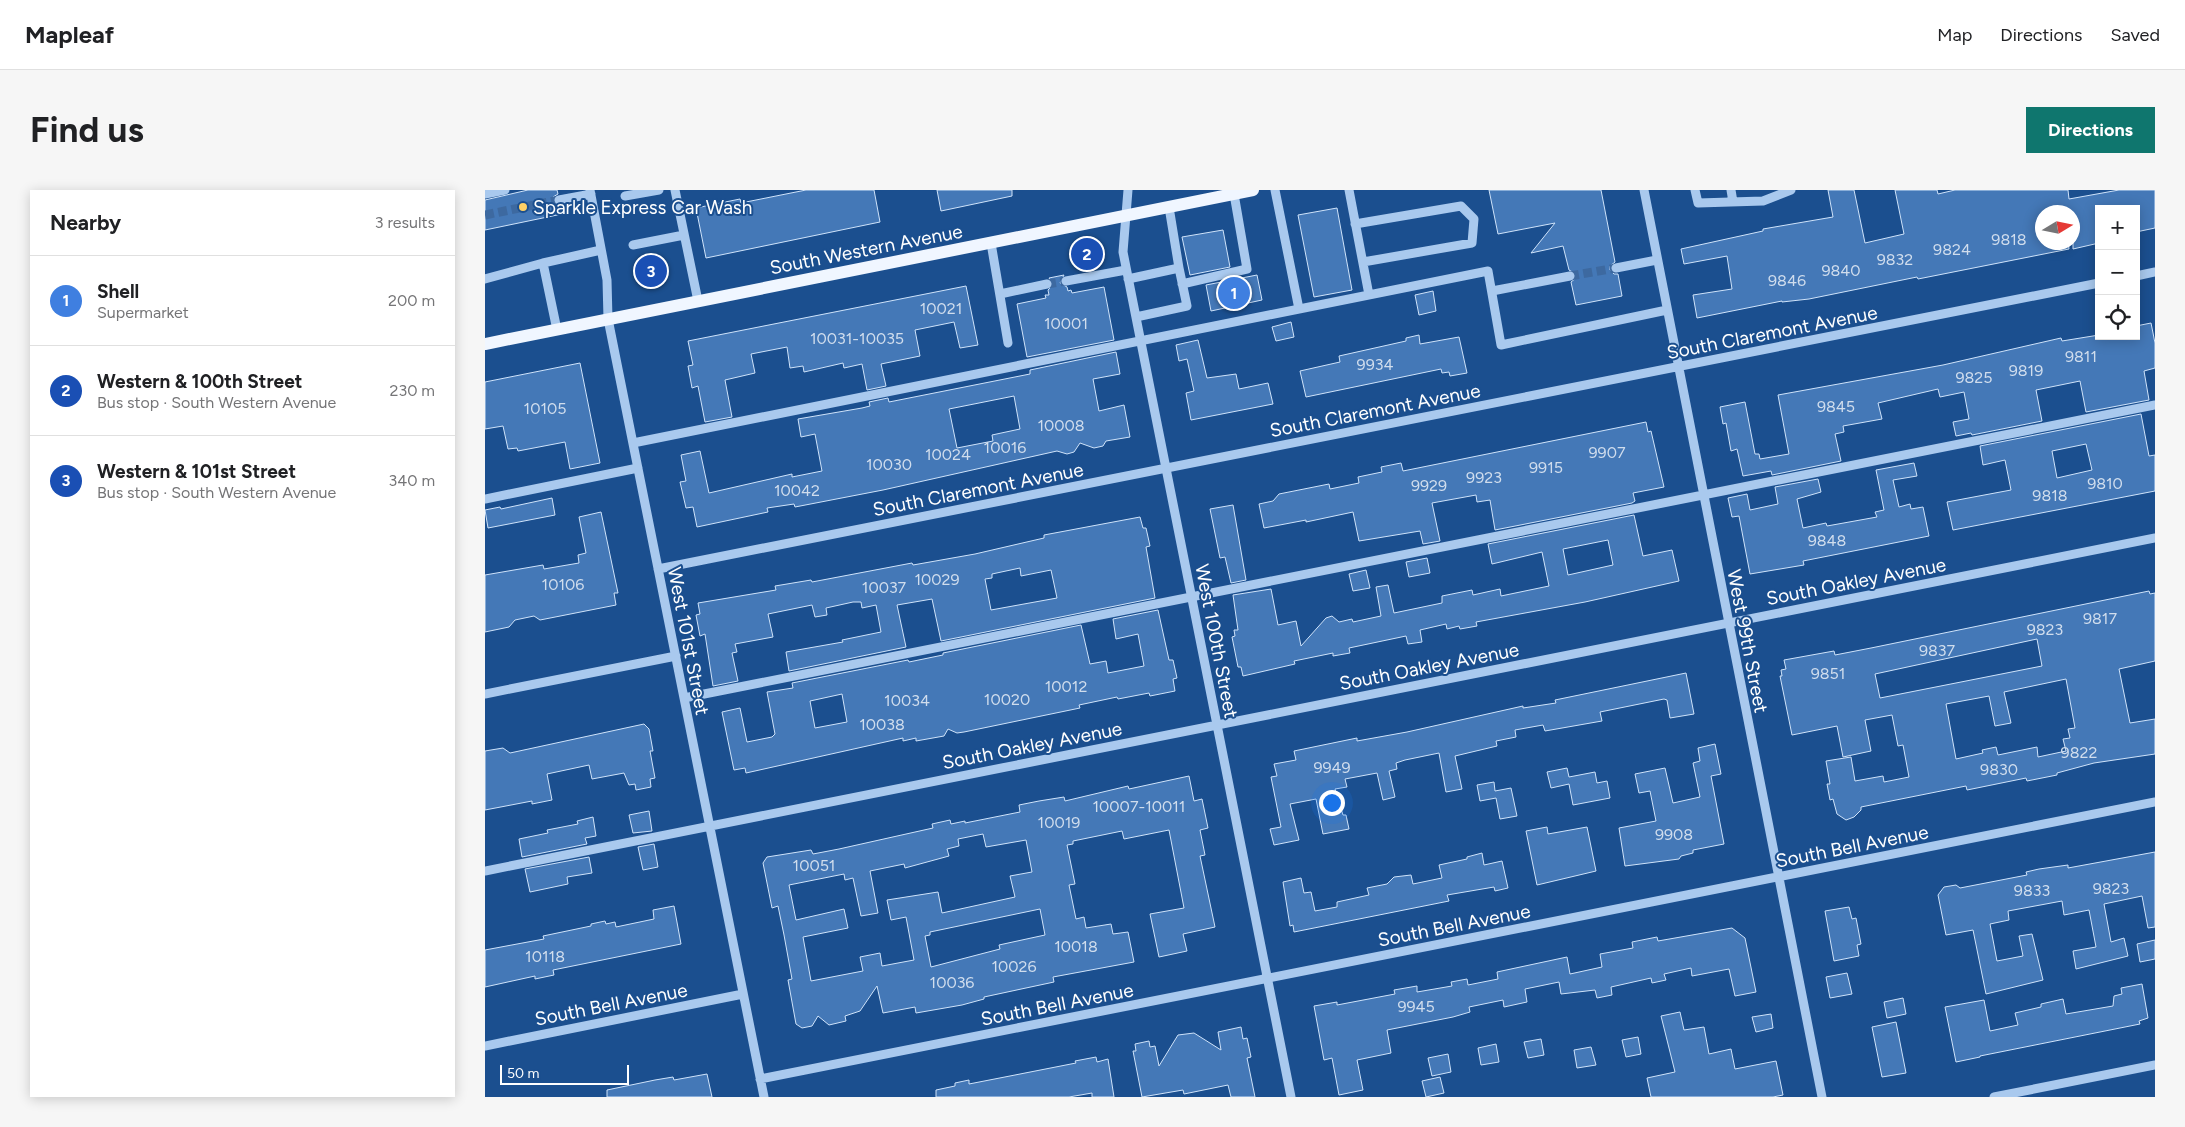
<!DOCTYPE html>
<meta charset="utf-8">
<style>
body{margin:0;font-family:Figtree,sans-serif;background:#f6f6f6;color:#202124}
.controls{position:absolute;right:15px;top:15px;display:grid;overflow:hidden;border-radius:0px;box-shadow:0 2px 12px #0003}
.controls button{width:45px;height:45px;display:grid;place-items:center;padding:0;border:0;border-bottom:1px solid #e0e0e0;background:#fff;color:#202124;font:25px sans-serif}
.compass{position:absolute;left:1550px;top:15px;width:45px;height:45px;border-radius:50%;background:#fff;box-shadow:0 2px 12px #0003;rotate:80deg}
.scale{position:absolute;left:15px;bottom:12px;width:129px;box-sizing:border-box;padding-left:5px;border:2px solid #fff;border-top:0;font-size:14px;line-height:18px;white-space:nowrap;color:#fff;-webkit-text-stroke:4px #1b4f8f;paint-order:stroke}
.you{position:absolute;left:846px;top:612px;width:18px;height:18px;margin:-12px;border:4px solid #fff;border-radius:50%;background:#1a73e8;box-shadow:0 0 0 8px #1a73e833}
.badge{display:grid;place-items:center;width:32px;height:32px;border-radius:50%;background:#0f766e;color:#fff;font-size:16px;font-weight:700}
.pin{position:absolute;translate:-50% -50%;border:2px solid #fff;box-shadow:0 1px 5px #0006}
.list{margin:0;padding:0;list-style:none}
h2{display:flex;justify-content:space-between;align-items:center;height:65px;margin:0;padding:0 20px;font-size:21px}
h2 small{font-size:16px;font-weight:400;color:#757577}
.list li{display:grid;grid-template-columns:32px 1fr auto;gap:15px;align-items:center;box-sizing:border-box;height:90px;padding:0 20px;border-top:1px solid #e0e0e0}
.list b{display:block;font-size:19px;white-space:nowrap}
.list p{margin:0;font-size:16px;white-space:nowrap;color:#757577}
.list em{font-size:16px;font-style:normal;color:#757577}
.icon{flex:none;width:28px;height:28px;fill:none;stroke:currentColor;stroke-width:2;stroke-linecap:round;stroke-linejoin:round}
.map{position:relative;flex:none;width:1670px;height:907px;overflow:hidden;border-radius:0px}
header{display:flex;align-items:center;gap:30px;box-sizing:border-box;height:70px;padding:0 25px;background:#fff;border-bottom:1px solid #e0e0e0}
header strong{font-size:24px}
nav{display:flex;gap:28px;margin-inline-start:auto;font-size:18px}
.intro{display:flex;align-items:center;justify-content:space-between;box-sizing:border-box;height:120px;padding:0 30px}
h1{margin:0;font-size:35px}
.button{padding:12px 22px;border-radius:0px;background:#0f766e;color:#fff;font-size:18px;font-weight:700}
main{display:flex;gap:30px;padding:0 30px}
aside{flex:1;background:#fff;border-radius:0px;box-shadow:0 2px 12px #0003}
.map>svg:first-child{display:block}
.building{fill:#4478b7;stroke:#cfe3fa;fill-rule:evenodd}
.lines{fill:none;stroke-linecap:round;stroke-linejoin:round}
.minor-tunnel{stroke:#3d69a0;stroke-width:9;stroke-dasharray:9 4.5;stroke-linecap:butt}
.minor{stroke:#a9c9ee;stroke-width:9}
.major{stroke:#f0f6ff;stroke-width:12}
.poi-dot{fill:#ffd166;stroke:#1b4f8f;stroke-width:2}
.labels{text-anchor:middle;stroke-width:4;stroke-linejoin:round;paint-order:stroke}
.number-label{font-size:16px;fill:#d0dded}
.poi-label{font-size:19px;fill:#fff;stroke:#1b4f8f;text-anchor:start}
.street-label{font-size:19px;fill:#fff;stroke:#1b4f8f}
</style>
<header>
<strong>Mapleaf</strong>
<nav><a>Map</a><a>Directions</a><a>Saved</a></nav>
</header>
<div class="intro"><h1>Find us</h1><a class="button">Directions</a></div>
<main>
<aside>
<h2>Nearby<small>3 results</small></h2>
<ul class="list">
<li><span class="badge" style="background:#3f7fe0">1</span><div><b>Shell</b><p>Supermarket</p></div><em>200 m</em></li>
<li><span class="badge" style="background:#1a4fb4">2</span><div><b>Western &amp; 100th Street</b><p>Bus stop · South Western Avenue</p></div><em>230 m</em></li>
<li><span class="badge" style="background:#1a4fb4">3</span><div><b>Western &amp; 101st Street</b><p>Bus stop · South Western Avenue</p></div><em>340 m</em></li>
</ul>
</aside>
<div class="map">
<svg width="1670" height="907" viewBox="0 0 1670 907">
<rect width="100%" height="100%" fill="#1b4f8f"/>
<!-- building -->
<path class="building" d="M43,0H72L73,4L68,7V12L71,16H76L77,24L0,40V10Z
M321,0H389L395,32L221,68L211,18L255,9L256,13Z
M452,0H527V6L456,21Z
M1004,0H1116L1130,72L1125,76V80L1129,84H1133L1137,106L1091,115L1086,92L1091,88V84L1084,80L1078,56L1046,63L1070,33L1013,44Z
M1343,0H1369L1380,53L1419,44L1410,0H1452L1453,4L1470,0H1583L1584,9L1634,0H1670V38L1651,42V19H1614V53L1588,59V22H1558V52H1583L1584,59L1433,89L1432,87L1324,109L1297,112V111L1212,128L1208,105L1247,99L1242,66L1199,74L1196,59L1278,41V39L1348,27Z
M852,18L867,100L829,107L813,25Z
M738,40L745,77L705,85L697,47Z
M579,85L575,93L582,97L583,101L586,100L587,103L619,97L629,150L542,167L532,114L561,108L560,105H564L563,100L568,95L564,88Z
M772,85L777,110L726,121L721,95Z
M481,96L493,155L475,158L469,132L430,140L435,166L396,174L401,196L382,200L377,174L359,178L358,173L319,182L318,176L305,178L302,157L266,164L270,183L240,190L247,227L220,232L213,196L207,198L203,176L208,175L203,151Z
M948,101L951,121L934,125L930,105Z
M806,132L809,147L791,151L787,137Z
M1666,133L1670,153V178L1659,181L1664,210L1601,222L1595,191L1551,200L1557,231L1487,245L1486,243L1471,246L1468,232L1484,229L1479,202L1455,207L1453,199L1393,213L1397,229L1358,236L1359,242L1350,244L1356,271L1287,285L1286,281L1258,286L1252,259L1246,261L1241,233L1238,234L1235,217L1260,212L1270,264H1274L1275,269L1304,264L1293,205L1458,175L1576,148L1577,151L1614,145L1651,146V136Z
M934,145L935,154L974,147L982,183L965,186L964,182L957,183L956,179L821,207L815,181L855,172L854,166L921,151V148Z
M713,150L722,188L751,184L754,199L783,193L788,214L706,230L701,203L709,201L702,169L694,171L691,155Z
M631,162L635,184L608,189L614,221L639,215L645,247L621,251L618,256L609,258L595,253L589,262L582,264L572,261L398,300L310,317L309,314L282,318L283,322L212,337L208,317L201,318L195,292L201,291L196,265L215,261L224,303L307,284V287L337,281L330,244L316,247L313,229L377,218L385,216L384,212L403,208L404,212L545,184V180ZM529,206L535,239L507,245L508,251L472,258L464,219Z
M95,173L115,273L85,279L80,252L33,261L32,258L23,259L18,236L0,239V192Z
M1656,224L1664,266L1670,265V301L1468,340L1462,312L1526,300L1520,270L1498,275L1495,256ZM1601,254L1607,280L1572,288L1567,261Z
M1161,232L1163,242L1166,241L1179,297L1148,303L1150,311L1147,313L1010,340L1005,310L992,312L991,305L947,313L955,351L938,354L935,341L874,351L868,322L821,332V330L779,338L774,314L788,311L794,304L844,294L845,299L874,293L873,287L897,282L896,277L916,273L918,281Z
M1429,273L1432,286L1408,290L1414,317L1425,314L1426,319L1438,317L1444,346L1318,371L1319,375L1265,384L1254,326L1247,327L1243,308L1262,304L1265,320L1293,314L1290,297L1333,289L1336,302L1312,309L1318,338L1341,333L1342,336L1392,327L1390,322L1399,320L1391,280Z
M67,308L70,325L3,338L0,320L15,317L16,319Z
M748,315L761,390L746,393L740,367L735,368L725,319Z
M116,322L133,403H129L131,415L55,430L49,426L30,430L24,437L0,442V385L58,375L59,379L94,373L93,365L101,363L94,327Z
M1149,325L1158,366L1187,360L1194,391L1100,412L991,432L992,436L975,439L974,436L962,439L961,434L935,440L937,452L923,454L921,446L864,458L865,463L848,466V463L809,471L810,474L758,486L756,477H753L747,447L750,446L749,440H753L748,405L786,399L793,435L811,431L816,456L841,428L847,426L854,432L867,429L868,432L896,426L891,397L903,395L909,423L957,413V406L987,400L988,405L1015,399L1016,406L1064,396L1057,362L1007,374L1003,354ZM1123,350L1128,375L1083,385L1078,359Z
M655,327L658,338H661L665,356L661,357L670,408L456,451L447,409L412,415L421,457L304,481L301,462L358,452L357,450L396,442L391,415L377,418L376,412H368L341,418L342,425L330,427L327,415L283,424L288,447L250,454L252,462L247,463L253,491L228,496L220,444L215,446L211,425L215,424L213,413L291,400L290,396L326,390L327,392L427,373L428,375L490,364L559,348V345ZM535,378L536,386L566,380L572,408L506,420L500,389L507,388V384Z
M942,368L945,383L924,387L921,372Z
M881,380L885,398L868,401L864,384Z
M1664,401L1665,404L1670,403V471L1634,479L1645,533L1670,529V564L1609,573L1572,583V585L1542,591L1541,588L1482,600L1481,596L1376,617V620L1369,627L1361,630L1352,624L1348,609L1345,610L1342,594H1345L1341,571L1366,567L1370,591L1398,586L1399,592L1424,587L1418,555L1413,556L1407,525L1380,530L1386,561L1358,567L1352,536L1307,545L1295,486H1297L1296,480L1301,479L1299,470L1349,461L1350,465L1386,458ZM1552,449L1557,476L1395,508L1390,484ZM1581,489L1590,538L1583,539L1585,548L1578,549L1581,561L1553,567L1552,557L1513,565L1511,557L1497,560L1498,563L1471,569L1461,514L1504,506L1510,536L1526,533L1519,502Z
M673,420L684,470H688L692,488L688,489L690,501L665,506L664,503L633,509L632,507L594,515L595,518L479,542L472,543L463,539L459,546L431,551V548L418,551V548L261,583L260,578L249,580L237,522L255,518L262,552L287,547L290,544L282,502L308,498L307,493L423,470L424,472L458,465V463L596,435L605,474L621,471L623,483L659,476L653,444L631,449L628,429ZM357,504L362,532L330,538L325,511Z
M1201,483L1209,524L1185,528L1182,510L1179,509L1115,522L1117,531L1060,541L1058,535L1030,540L1031,547L1011,551L1012,556L970,566L977,599L961,602L954,563L920,570L911,573L912,579L904,581L910,607L898,610L892,583L860,589L862,597L850,599L858,625H861L864,639L838,644L831,609L805,614L814,650L789,655L785,639L796,637L786,587L792,586L789,574L811,570L809,561L872,548V551L922,542L1038,516V518L1071,513L1070,510Z
M159,534L164,539L168,561H165L170,588L165,589L166,597L151,600L150,594L144,595L139,583L107,589L104,575L62,584L67,610L47,614V611L0,620V561L18,558L25,563Z
M1230,554L1236,584L1226,586L1239,654L1208,660V663L1196,666L1194,669L1140,676L1134,638L1171,631L1165,601L1154,603L1150,584L1180,578L1188,613L1215,607L1208,573L1215,571L1213,558Z
M1082,578L1084,587L1110,582L1112,593L1122,591L1125,608L1088,615L1084,594L1066,598L1062,582Z
M704,586L709,611L717,609L723,638L715,640L720,665L715,666L730,737L698,744L702,761L674,767L665,724L699,718L684,640L639,649L637,641L588,651V654L582,655L590,694L584,695L591,729L599,727L601,738L626,734L628,744L643,742L649,772L568,787L569,792L499,807V809L477,815L431,823L430,817L398,823L392,796L375,821L360,826L361,831L344,835L333,826L327,836L317,838L311,834L303,790L307,789L299,745L293,716L287,718L278,673L282,667L326,660L328,664L354,659L448,638L447,634L465,630L466,634L480,631V633L535,622L534,615L554,611L579,607L580,611L643,596L644,599ZM498,644L501,657L541,650L547,682L525,686L530,707L457,723L453,702L402,710L406,730L421,727L429,770L397,776L395,763L375,767L378,781L326,791L318,747L363,738L359,719L311,730L304,695L359,684L360,690L368,688L376,726L393,723L385,681L419,674L420,678L464,666L462,659L474,656L473,649ZM555,719L560,745L514,755L515,759L446,777L440,746L445,745V742Z
M1009,592L1010,601L1026,598L1032,626L1015,629L1011,608L995,611L992,595Z
M164,621L167,641L148,643L144,625Z
M108,627L111,646L100,648L102,654L37,667L34,649L63,643L62,640L93,634L92,631Z
M1062,637L1063,644L1102,637L1111,681L1052,695L1041,641Z
M169,654L173,677L158,680L153,657Z
M1670,662V737L1663,738L1657,706L1619,714L1626,752L1639,748L1643,766L1591,779L1588,761L1611,757L1604,720L1579,725L1577,711L1523,721L1524,730L1505,734L1512,771L1538,766L1534,746L1547,744L1558,790L1501,804L1488,740L1461,745L1453,705L1459,697L1471,695L1475,698L1542,685L1541,682L1554,679L1583,675V678Z
M997,663L999,675L1017,671L1023,698L1010,701L1009,697L962,705L964,711L809,742L808,735L805,736L798,692L816,688L819,703L826,702L830,721L852,717V712L884,705L882,698L902,694L909,687L926,685L928,694L957,688L954,675L982,669V667Z
M104,667L107,683L82,687L83,694L45,702L40,679Z
M189,716L196,754L68,780L69,785L50,789V786L0,797V760L59,749L58,746L106,736V734L120,731L121,734L130,732L131,737L169,729L168,720Z
M1364,717L1367,729L1371,728L1376,754L1372,755L1374,766L1349,771L1340,721Z
M1247,738L1260,748L1271,802L1250,806L1244,779L1207,786L1206,778L1179,784L1181,790L1167,793L1166,788L1126,797L1127,805L1112,808L1110,800L1076,804L1074,792L1040,799L1042,812L1019,817L1018,810L984,817L985,822L968,827L902,840L906,863L872,870L878,900L854,905L847,868L839,870L829,816L852,812V815L910,804L909,800L932,796V802L967,796L966,792L982,789L983,795L1013,789L1012,782L1082,767L1085,784L1117,777L1115,764L1148,758L1147,752L1172,747L1173,751Z
M1670,750V769L1655,772L1652,754Z
M1362,783L1367,804L1345,808L1341,787Z
M1657,794L1663,828L1654,831L1655,834L1495,866V867L1471,872L1460,817L1499,810L1505,841L1533,835L1530,823L1556,817V814L1578,809L1581,824L1628,816L1629,806L1637,804L1636,798Z
M1418,808L1421,824L1402,828L1399,812Z
M1195,822L1199,840L1219,837L1224,864L1246,859L1250,879L1291,871L1298,905L1288,907H1166L1162,888L1190,882L1176,826Z
M1286,824L1288,838L1271,842L1267,827Z
M1411,832L1421,883L1397,887L1387,837Z
M756,837L758,849L762,848L766,867L762,868L770,907H746L743,895L699,904L698,900L657,907L648,861H651L650,854L664,851L665,857L670,856L674,876L693,845L709,843L736,860L733,842Z
M1153,847L1156,864L1141,867L1137,850Z
M1056,849L1059,865L1043,868L1039,852Z
M1011,854L1014,872L996,875L993,858Z
M1106,857L1111,875L1092,878L1089,860Z
M963,864L966,882L947,886L943,868Z
M611,867L612,872L623,869L629,907H607V903L584,907H451V900L470,896V893L484,890V894L530,885L591,873L590,871Z
M222,884L227,907H122V900L170,890L188,887L189,890Z
M955,887L959,903L941,907L937,891Z"/>
<g class="lines">
<!-- minor-tunnel -->
<path class="minor-tunnel" d="M0,25L74,10
M1085,86L1131,78
M562,94L581,91"/>
<!-- minor -->
<path class="minor" d="M105,0L122,90L123,129L279,907
M190,0L213,111
M643,0L638,62L806,907
M790,0L814,119
M864,0L884,105
M1159,0L1337,907
M1210,0L1213,13L1278,11L1306,0
M1246,0L1248,12
M0,4L20,0
M140,6L174,0
M74,10L106,4
M870,34L976,16L989,29L987,53L878,72
M506,53L523,153
M148,55L199,45
M1131,78L1172,70
M1651,86L1670,82
M0,89L58,73
M643,89L694,78L684,17
M581,91L641,80
M697,94L762,79L749,4
M1007,101L1085,86
M515,104L562,94
M651,127L702,116L694,78
M72,140L58,73L116,60
M148,253L1003,81L1016,155L1182,120
M0,309L153,278
M173,379L1614,93
M0,504L191,466
M199,508L1670,215
M0,681L1670,348
M0,856L258,804
M275,889L1670,612
M1509,907L1670,875"/>
<!-- major -->
<path class="major" d="M0,154L768,0"/>
</g>
<!-- markers -->
<circle class="poi-dot" cx="38" cy="17" r="5"/>
<g class="labels">
<!-- number labels -->
<g class="number-label">
<text x="1524" y="55">9818</text>
<text x="1467" y="65">9824</text>
<text x="1410" y="75">9832</text>
<text x="1356" y="86">9840</text>
<text x="1302" y="96">9846</text>
<text x="456" y="124">10021</text>
<text x="581" y="139">10001</text>
<text x="372" y="154">10031-10035</text>
<text x="1596" y="172">9811</text>
<text x="890" y="180">9934</text>
<text x="1541" y="186">9819</text>
<text x="1489" y="193">9825</text>
<text x="1351" y="222">9845</text>
<text x="60" y="224">10105</text>
<text x="576" y="241">10008</text>
<text x="520" y="263">10016</text>
<text x="1122" y="268">9907</text>
<text x="463" y="270">10024</text>
<text x="404" y="280">10030</text>
<text x="1061" y="283">9915</text>
<text x="999" y="293">9923</text>
<text x="1620" y="299">9810</text>
<text x="944" y="301">9929</text>
<text x="312" y="306">10042</text>
<text x="1565" y="311">9818</text>
<text x="1342" y="356">9848</text>
<text x="452" y="395">10029</text>
<text x="78" y="400">10106</text>
<text x="399" y="403">10037</text>
<text x="1615" y="434">9817</text>
<text x="1560" y="445">9823</text>
<text x="1452" y="466">9837</text>
<text x="1343" y="489">9851</text>
<text x="581" y="502">10012</text>
<text x="522" y="515">10020</text>
<text x="422" y="516">10034</text>
<text x="397" y="540">10038</text>
<text x="1594" y="568">9822</text>
<text x="847" y="583">9949</text>
<text x="1514" y="585">9830</text>
<text x="654" y="622">10007-10011</text>
<text x="574" y="638">10019</text>
<text x="1189" y="650">9908</text>
<text x="329" y="681">10051</text>
<text x="1626" y="704">9823</text>
<text x="1547" y="706">9833</text>
<text x="591" y="762">10018</text>
<text x="60" y="772">10118</text>
<text x="529" y="782">10026</text>
<text x="467" y="798">10036</text>
<text x="931" y="822">9945</text>
</g>
<!-- poi labels -->
<g class="poi-label">
<text x="48" y="24">Sparkle Express Car Wash</text>
</g>
<!-- street labels -->
<g class="street-label">
<text transform="translate(381 59) rotate(-11)" y="7">South Western Avenue</text>
<text transform="translate(1287 142) rotate(-11)" y="7">South Claremont Avenue</text>
<text transform="translate(890 220) rotate(-11)" y="7">South Claremont Avenue</text>
<text transform="translate(493 299) rotate(-11)" y="7">South Claremont Avenue</text>
<text transform="translate(1371 391) rotate(-11)" y="7">South Oakley Avenue</text>
<text transform="translate(204 451) rotate(79)" y="7">West 101st Street</text>
<text transform="translate(732 451) rotate(79)" y="7">West 100th Street</text>
<text transform="translate(1263 451) rotate(79)" y="7">West 99th Street</text>
<text transform="translate(944 476) rotate(-11)" y="7">South Oakley Avenue</text>
<text transform="translate(547 555) rotate(-11)" y="7">South Oakley Avenue</text>
<text transform="translate(1367 656) rotate(-11)" y="7">South Bell Avenue</text>
<text transform="translate(969 735) rotate(-11)" y="7">South Bell Avenue</text>
<text transform="translate(126 814) rotate(-11)" y="7">South Bell Avenue</text>
<text transform="translate(572 814) rotate(-11)" y="7">South Bell Avenue</text>
</g>
</g>
</svg>
<div class="controls">
<button>+</button>
<button>−</button>
<button><svg class="icon" aria-label="locate" viewBox="0 0 24 24"><circle cx="12" cy="12" r="6"/><path d="M12 2v4M12 18v4M2 12h4M18 12h4"/></svg></button>
</div>
<svg class="compass" viewBox="-18 -18 36 36"><path d="M0-13l5 13h-10z" fill="#e53935"/><path d="M0 13l5-13h-10z" fill="#757577"/></svg>
<div class="scale">50 m</div>
<div class="you"></div>
<div class="pin badge" style="left:749px;top:103px;background:#3f7fe0">1</div>
<div class="pin badge" style="left:602px;top:64px;background:#1a4fb4">2</div>
<div class="pin badge" style="left:166px;top:81px;background:#1a4fb4">3</div>
</div>
</main>
